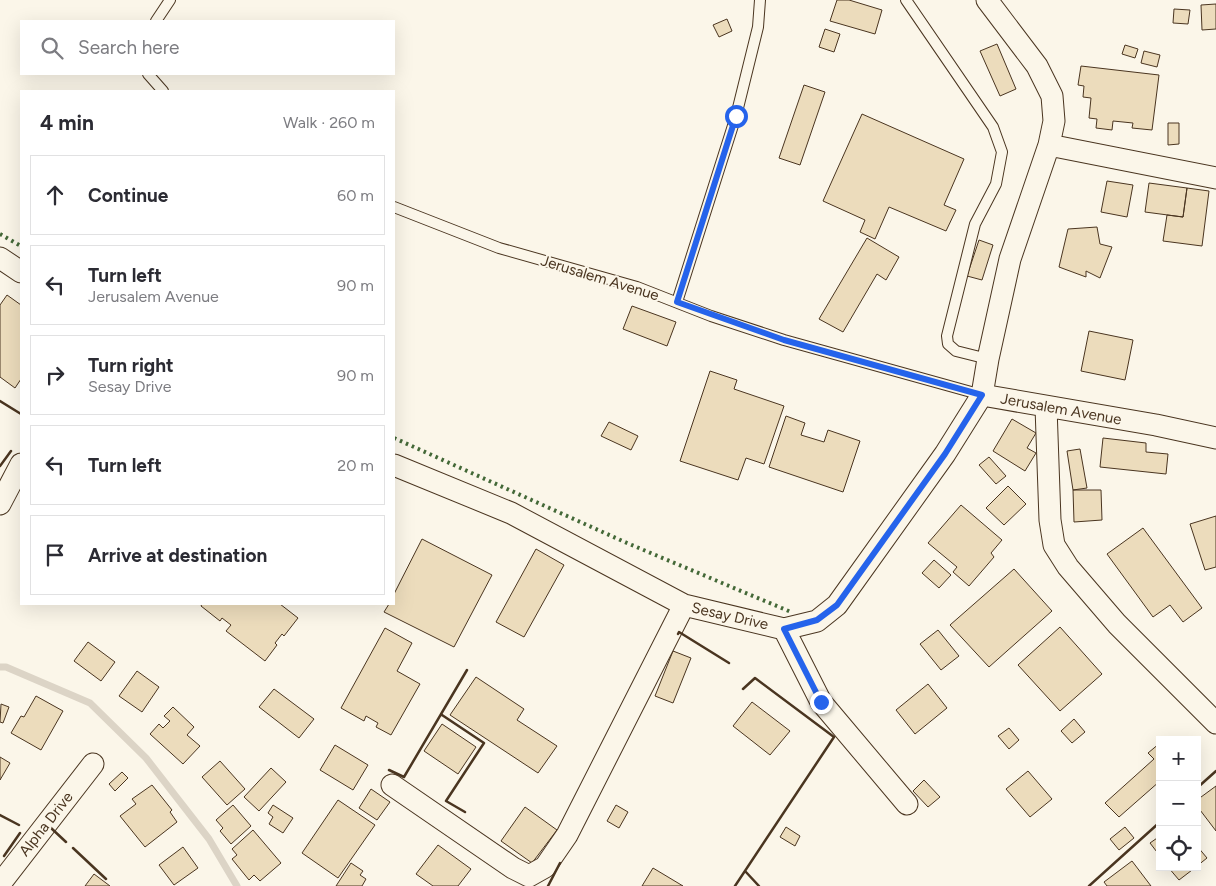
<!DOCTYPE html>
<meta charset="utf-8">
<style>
body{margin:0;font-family:Figtree,sans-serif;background:#f7f7f7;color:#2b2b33}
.controls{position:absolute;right:15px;bottom:15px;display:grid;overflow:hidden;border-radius:0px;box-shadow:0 5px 20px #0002}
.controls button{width:45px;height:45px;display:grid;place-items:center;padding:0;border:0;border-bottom:1px solid #e1e1e2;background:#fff;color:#2b2b33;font:25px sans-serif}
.stop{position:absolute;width:15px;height:15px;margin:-11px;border:4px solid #2563eb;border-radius:50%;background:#fff}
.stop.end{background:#2563eb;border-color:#fff;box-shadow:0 1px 5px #0008}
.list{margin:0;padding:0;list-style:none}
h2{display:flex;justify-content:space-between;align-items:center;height:65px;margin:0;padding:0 20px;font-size:21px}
h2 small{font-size:16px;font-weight:400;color:#7c7c81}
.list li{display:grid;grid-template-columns:32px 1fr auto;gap:15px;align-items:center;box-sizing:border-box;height:80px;margin:0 10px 10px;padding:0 10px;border:1px solid #e1e1e2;border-radius:0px}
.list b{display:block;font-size:19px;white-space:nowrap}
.list p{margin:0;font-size:16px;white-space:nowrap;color:#7c7c81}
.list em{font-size:16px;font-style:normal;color:#7c7c81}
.icon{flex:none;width:28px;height:28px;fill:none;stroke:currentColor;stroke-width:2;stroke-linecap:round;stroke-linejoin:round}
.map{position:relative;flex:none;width:1216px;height:886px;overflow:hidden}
.search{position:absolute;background:#fff;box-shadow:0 5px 20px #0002;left:20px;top:20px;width:375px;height:55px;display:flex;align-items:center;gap:12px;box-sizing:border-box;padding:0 18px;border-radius:0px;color:#7c7c81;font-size:19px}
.panel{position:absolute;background:#fff;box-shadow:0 5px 20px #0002;left:20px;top:90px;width:375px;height:515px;border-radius:0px}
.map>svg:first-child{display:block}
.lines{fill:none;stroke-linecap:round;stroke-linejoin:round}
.stream{stroke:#dcd4c6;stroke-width:7}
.building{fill:#ecdcbc;stroke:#4a3520}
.lane-casing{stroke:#4a3520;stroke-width:12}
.street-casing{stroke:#4a3520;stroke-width:23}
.lane{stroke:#fbf6e9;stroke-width:10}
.street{stroke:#fbf6e9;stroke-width:21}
.hedge{stroke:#436837;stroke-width:4;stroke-dasharray:2.5 4;stroke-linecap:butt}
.wall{stroke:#4a3520;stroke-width:2.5}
.route{stroke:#2563eb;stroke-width:6}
.labels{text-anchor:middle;stroke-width:4;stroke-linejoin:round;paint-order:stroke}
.street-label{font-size:15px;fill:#4a3520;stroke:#fbf6e9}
</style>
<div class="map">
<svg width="1216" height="886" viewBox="0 0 1216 886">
<rect width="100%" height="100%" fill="#fbf6e9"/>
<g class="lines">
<!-- stream -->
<path class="stream" d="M0,667H6L90,703L146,758L209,839L237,886"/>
</g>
<!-- building -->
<path class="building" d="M837,0H849L882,10L875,34L830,21Z
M1216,4V29L1202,30L1201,5Z
M1174,9L1190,10L1188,24L1173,23Z
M727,19L732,31L719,37L713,25Z
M825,29L840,34L834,52L819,47Z
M997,44L1016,89L1000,96L980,51Z
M1125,45L1138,49L1135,58L1122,54Z
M1144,51L1160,55L1157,67L1141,63Z
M1081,66L1159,75L1152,130L1132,128L1133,123L1113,121L1112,130L1096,128L1097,119L1089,118L1091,98L1083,97L1084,86L1078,85Z
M804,85L825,92L800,165L779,158Z
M862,114L964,159L944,205L956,210L946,231L889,207L875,239L860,232L865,220L823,201Z
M1168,123H1179V144L1168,145Z
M1107,181L1133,185L1127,217L1101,212Z
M1149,183L1187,188L1183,217L1145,212Z
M1187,188L1209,191L1202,246L1163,241L1167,215L1183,217Z
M1097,227L1100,244L1112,247L1100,278L1086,271V277L1059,267L1068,229Z
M867,238L899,257L886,280L877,274L843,332L819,319Z
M979,240L993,245L982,280L967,276Z
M7,295L21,305V379L15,388L0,377V305Z
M632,306L676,322L667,346L623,329Z
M1089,331L1133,340L1125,380L1081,371Z
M710,371L737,380L734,389L784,406L764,464L746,458L738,480L680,461Z
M786,416L805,423L801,435L824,442L828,430L860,441L843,492L769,467Z
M1012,419L1036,433L1027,448L1036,453L1025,471L993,451Z
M609,422L638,436L631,450L601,436Z
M1103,438L1146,443V452L1168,454L1166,474L1100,467Z
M1080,449L1087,488L1073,490L1067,451Z
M989,457L1006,476L996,484L979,465Z
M1008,486L1026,504L1004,525L986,508Z
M1073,490H1101L1102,520L1074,522Z
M961,505L1002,540L991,553L994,557L969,586L953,572L957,567L928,543Z
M1216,516V567L1205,570L1190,524Z
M1143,528L1202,608L1183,622L1170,605L1153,617L1107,554Z
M422,539L492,575L454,647L384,612L389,604H394V594Z
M536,549L564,565L524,637L496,622Z
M934,560L951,575L939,588L922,573Z
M1014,569L1052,611L989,667L950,625Z
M202,604H280L298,618L284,636L282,634L275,643L277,645L265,661L226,631L231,625L222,618L220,621L201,606Z
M1060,627L1102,674L1060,711L1018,665Z
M385,628L412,643L397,671L420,684L391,735L376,727L378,723L366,716L364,721L341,708Z
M938,630L959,656L941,670L920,644Z
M88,642L115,662L101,681L74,661Z
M673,651L691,658L673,703L655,696Z
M137,671L159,687L142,712L119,696Z
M476,677L524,709L517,720L557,746L538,773L450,715Z
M928,684L947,708L915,734L896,710Z
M274,689L314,719L299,738L259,707Z
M36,696L63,711L41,750L11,733L21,716L24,717Z
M752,702L790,731L770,755L733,726Z
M1,704L9,707L3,723L0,722Z
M173,707L194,727L187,735L200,746L183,764L150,734L159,724L163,728L170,721L164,716Z
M1074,719L1085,732L1072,743L1061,731Z
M442,724L476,747L458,774L424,751Z
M1009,728L1019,740L1009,749L998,736Z
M1160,743V781L1119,817L1105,803L1154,759L1148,753Z
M335,745L368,765L353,790L320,770Z
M0,757L10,763L0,780Z
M220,761L245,789L227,805L202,777Z
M271,768L286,782L259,811L244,797Z
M1028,771L1052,799L1030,817L1006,789Z
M122,772L128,778L115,791L109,784Z
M924,780L940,797L928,807L913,791Z
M152,785L172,810L170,812L177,822L145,847L120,816L136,804L132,799Z
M1216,786V831L1197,806V800Z
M371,789L390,802L377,820L359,808Z
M338,800L375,825L338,878L302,853Z
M233,805L251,826L231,844L220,831L223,828L216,820Z
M273,805L293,818L283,833L269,824L273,817L268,813Z
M616,805L628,812L619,828L607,821Z
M525,807L557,830L532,863L501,841Z
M786,827L800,836L795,846L780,837Z
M1125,827L1134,838L1119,850L1110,839Z
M253,830L281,863L260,881L254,875L249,880L232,859L237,855L232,849Z
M1160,836V856L1150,843Z
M438,845L471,869L458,886H433L416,874Z
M1197,846L1207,858L1197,866Z
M183,847L198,868L174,885L159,865Z
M1132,861L1151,886H1107L1104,882Z
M351,863L363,871L360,875L366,879L362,886H336Z
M1168,867H1196L1179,880Z
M653,868L683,886H642Z
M94,874L110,886H85Z"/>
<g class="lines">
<!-- lane casing -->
<g class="lane-casing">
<path id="lane" d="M906,0L993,127L1002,152L996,184L975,224L947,336L948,344L956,351L988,359
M156,21L170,0
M148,74L163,91
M394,207L499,248L637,287L711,316L784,340L982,395
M677,302L736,116L758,27L760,0"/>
</g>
<!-- street casing -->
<g class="street-casing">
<path id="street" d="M1049,145L1216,178
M0,258L21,272
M982,395L1156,425L1216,438
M1046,407L1050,520L1054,545L1068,567L1117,624L1216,723
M394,465L511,513L684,605L784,629L817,621L837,605L945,454L982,395L988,359L1010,259L1049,145L1054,121L1052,96L1037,66L987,0
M0,504L21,464
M784,629L821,702L907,804
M392,785L513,868L529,876L545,867L567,835L684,605
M0,884L93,764"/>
</g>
<!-- lane -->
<use href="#lane" class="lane"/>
<!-- street -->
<use href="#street" class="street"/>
<!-- hedge -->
<path class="hedge" d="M0,234L21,246
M394,438L627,543L791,612"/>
<!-- wall -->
<path class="wall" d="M0,401L21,414
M0,466L11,451
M678,634L679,632L729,663
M442,715L484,743L446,801L465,812
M389,770L404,777L467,670
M1197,788L1216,771
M0,815L19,825
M51,828L66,842
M73,848L106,879
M4,856L20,833
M745,871L759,886
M548,886L560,863
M735,886L834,737L755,678L743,689
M1089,886L1160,822"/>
</g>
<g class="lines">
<!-- route -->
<path class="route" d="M736,116L677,302L784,340L982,395L945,454L837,605L817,620L784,629L821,702"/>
</g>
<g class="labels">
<!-- street labels -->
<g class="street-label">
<text transform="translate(600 278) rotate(17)" y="5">Jerusalem Avenue</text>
<text transform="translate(1061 409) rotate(10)" y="5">Jerusalem Avenue</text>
<text transform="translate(730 616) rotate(13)" y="5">Sesay Drive</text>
<text transform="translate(46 824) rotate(-52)" y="5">Alpha Drive</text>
</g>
</g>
</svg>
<div class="controls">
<button>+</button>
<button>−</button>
<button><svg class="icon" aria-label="locate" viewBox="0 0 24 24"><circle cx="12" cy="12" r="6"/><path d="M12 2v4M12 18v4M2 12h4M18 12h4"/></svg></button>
</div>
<div class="stop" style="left:736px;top:116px"></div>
<div class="stop end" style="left:821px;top:702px"></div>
<div class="search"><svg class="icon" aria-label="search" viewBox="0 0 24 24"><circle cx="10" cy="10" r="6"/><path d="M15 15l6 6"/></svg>Search here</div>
<section class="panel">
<h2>4 min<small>Walk · 260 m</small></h2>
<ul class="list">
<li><svg class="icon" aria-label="ahead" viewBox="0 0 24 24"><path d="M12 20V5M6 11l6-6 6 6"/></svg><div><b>Continue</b></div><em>60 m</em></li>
<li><svg class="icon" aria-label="left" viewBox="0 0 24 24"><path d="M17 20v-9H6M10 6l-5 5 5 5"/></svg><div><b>Turn left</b><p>Jerusalem Avenue</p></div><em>90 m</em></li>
<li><svg class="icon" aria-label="right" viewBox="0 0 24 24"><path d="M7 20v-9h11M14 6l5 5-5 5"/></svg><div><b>Turn right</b><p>Sesay Drive</p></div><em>90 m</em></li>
<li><svg class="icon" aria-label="left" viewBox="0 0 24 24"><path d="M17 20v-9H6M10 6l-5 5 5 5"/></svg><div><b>Turn left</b></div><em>20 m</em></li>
<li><svg class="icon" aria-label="arrive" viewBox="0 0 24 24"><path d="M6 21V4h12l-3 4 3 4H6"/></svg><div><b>Arrive at destination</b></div></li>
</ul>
</section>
</div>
